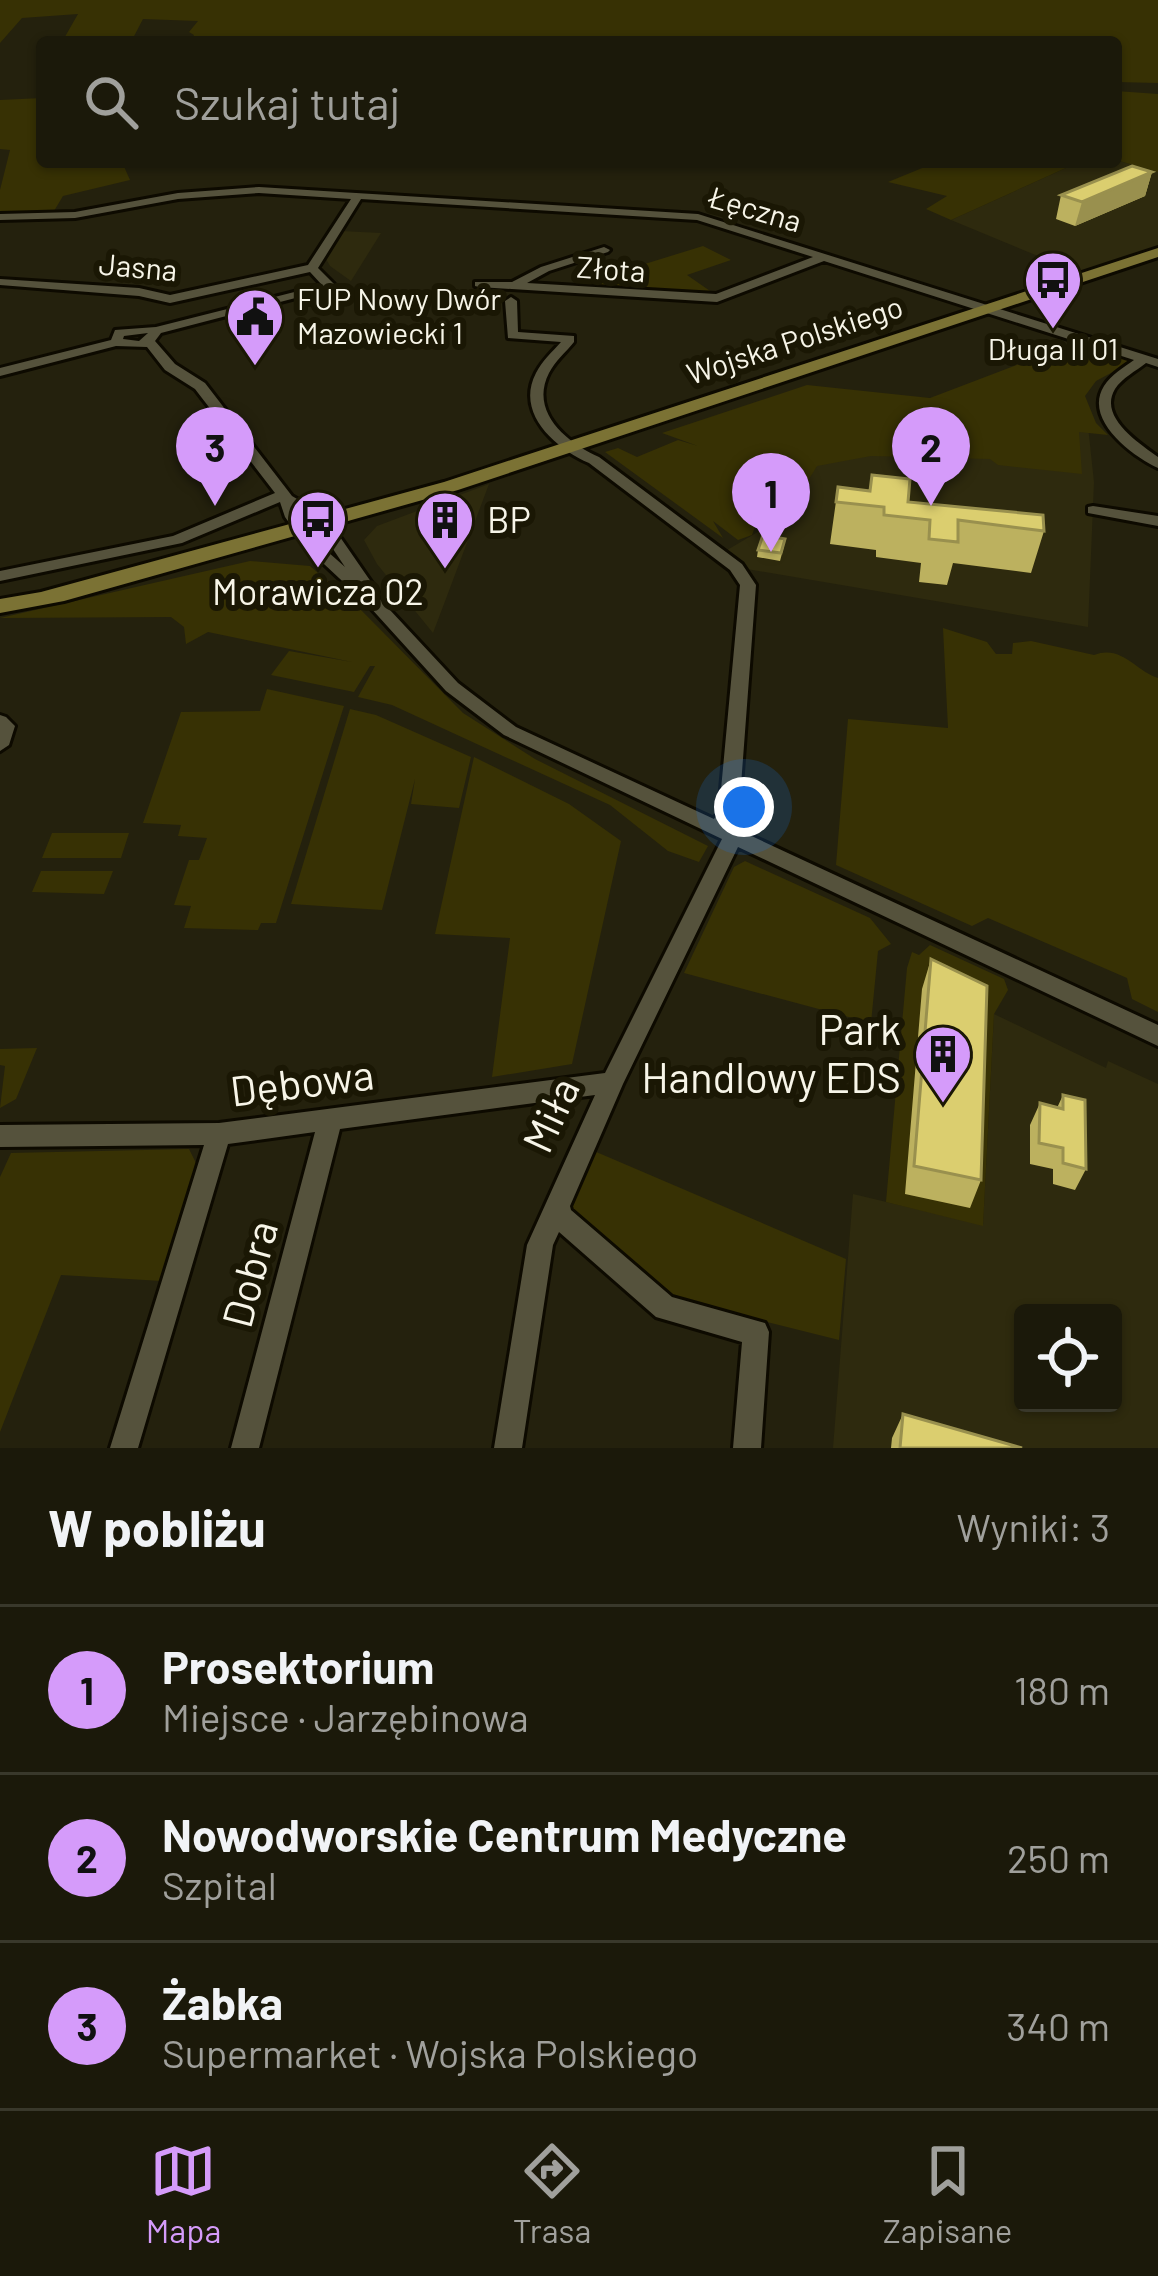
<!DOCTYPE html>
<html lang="pl">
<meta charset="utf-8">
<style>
body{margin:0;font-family:Barlow,sans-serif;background:#282618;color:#f1f3f6}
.controls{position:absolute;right:36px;bottom:36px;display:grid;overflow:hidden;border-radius:12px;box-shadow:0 3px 9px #0004}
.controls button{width:108px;height:108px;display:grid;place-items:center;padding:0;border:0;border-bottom:3px solid #39382b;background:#1b190a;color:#f1f3f6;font:60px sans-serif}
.you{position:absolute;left:744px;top:807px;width:42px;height:42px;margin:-30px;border:9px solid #fff;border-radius:50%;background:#1a73e8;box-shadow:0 0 0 18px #1a73e833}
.badge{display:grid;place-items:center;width:78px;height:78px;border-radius:50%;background:#d59bfa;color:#111;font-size:39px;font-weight:700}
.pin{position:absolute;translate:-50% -99px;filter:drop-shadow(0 3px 6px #0008)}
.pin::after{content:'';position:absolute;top:63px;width:42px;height:36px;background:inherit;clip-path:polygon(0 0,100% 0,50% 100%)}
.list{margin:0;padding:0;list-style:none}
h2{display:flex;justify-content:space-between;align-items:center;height:156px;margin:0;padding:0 48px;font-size:51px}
h2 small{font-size:39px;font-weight:400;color:#a0a09c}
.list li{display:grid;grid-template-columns:78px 1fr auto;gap:36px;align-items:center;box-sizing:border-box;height:168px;padding:0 48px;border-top:3px solid #39382b}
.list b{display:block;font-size:45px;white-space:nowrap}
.list p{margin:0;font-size:39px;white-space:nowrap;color:#a0a09c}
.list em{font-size:39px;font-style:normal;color:#a0a09c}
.icon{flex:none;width:66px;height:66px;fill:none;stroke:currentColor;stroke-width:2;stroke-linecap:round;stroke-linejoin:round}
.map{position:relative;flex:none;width:1158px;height:1448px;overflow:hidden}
.search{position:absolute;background:#1b190a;box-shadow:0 3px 9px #0004;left:36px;right:36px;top:36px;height:132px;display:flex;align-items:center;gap:30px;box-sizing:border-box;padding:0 42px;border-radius:12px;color:#a0a09c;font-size:45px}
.sheet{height:660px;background:#1b190a}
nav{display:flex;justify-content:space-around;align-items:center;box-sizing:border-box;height:168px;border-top:3px solid #39382b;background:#1b190a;font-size:33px;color:#a0a09c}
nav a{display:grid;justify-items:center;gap:6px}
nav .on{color:#d59bfa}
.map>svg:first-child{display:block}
.built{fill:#2e2a0e;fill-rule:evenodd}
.green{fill:#373104}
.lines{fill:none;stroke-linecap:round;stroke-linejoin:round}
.minor-casing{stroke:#0d0a00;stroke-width:6}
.major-casing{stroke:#0d0a00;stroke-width:6}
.minor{fill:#55523c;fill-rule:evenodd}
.major{fill:#7b7234;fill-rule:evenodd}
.wall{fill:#bcb15f}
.shaded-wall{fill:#99904e}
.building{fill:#dbce6f;stroke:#99904e;stroke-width:3}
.labels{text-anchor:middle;stroke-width:12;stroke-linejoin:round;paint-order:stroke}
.far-street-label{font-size:30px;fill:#f7f5e8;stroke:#1a1704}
.far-poi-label{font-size:30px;fill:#f7f5e8;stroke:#1a1704;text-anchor:start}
.poi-label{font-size:36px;fill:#f7f5e8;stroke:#1a1704;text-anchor:start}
.near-poi-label{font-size:42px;fill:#f7f5e8;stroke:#1a1704;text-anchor:end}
.near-street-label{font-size:42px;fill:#f7f5e8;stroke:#1a1704}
</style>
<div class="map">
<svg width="1158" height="1448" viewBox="0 0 1158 1448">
<rect width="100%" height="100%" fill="#24210d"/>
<!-- built -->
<path class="built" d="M1116,160L1158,172V247L1079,273L951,220L1079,162Z
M341,231L381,233L351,281L330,266L324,255Z
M807,388L1088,426L1094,482L1088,627L747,569L717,556L761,530Z
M489,484L444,604L433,633L377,564L364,540L377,526Z
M994,1014L1106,1068L1108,1061L1158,1084V1448H833L853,1194L983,1225ZM1023,1313H1113V1403H1023Z"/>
<!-- green -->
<path class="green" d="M0,0H1158V83L1116,82V42H191L194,35L189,32L198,21L143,19L131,42H62L78,14L22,18L0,43Z
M1116,91L1158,94V172L1116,160Z
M42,98V162H122L130,180L63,196L54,211L0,214V190L10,150L0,149V100Z
M937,162H1079L951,220L926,209L947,196L888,182Z
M703,246L731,260L687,275L713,293L567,288Z
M1077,342L1135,360L1096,381L1085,396L1096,423L1108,435L1079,432L1082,474L998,465L990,459L871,456L817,466L798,497L768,493L752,535L738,540L713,521L723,538L605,452L618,448L637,457L678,440L698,446L662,433L807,385L930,398Z
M250,561L310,566L362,611L463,713L535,759L708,846L699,862L668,851L610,805L392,705L358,697L375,666H370L354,692L271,675L289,651L352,662L208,632L186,644L184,627L171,617L0,618Z
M943,628L987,642L996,654H1012L1013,643L1031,641L1094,655C1121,644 1136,671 1158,678V1012L1132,999L1127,978L988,918L972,926L836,865L848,719L948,728Z
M267,689L344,706L276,923H261L258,930L184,928L191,906L174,905L189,860H199L207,838L178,836L181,825L143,823L181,712L260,711Z
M350,709L376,715L471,757L459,808L411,804L415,779L382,910L291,904Z
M474,757L569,804L621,841L572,1064L492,1077L510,938L435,934Z
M52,833H129L121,858H42Z
M745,861L870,918L891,944L878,951L871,1023L684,973L734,867Z
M41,871H113L104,894L32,892Z
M930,945L1004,979L1008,990L994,1014L983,1226L886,1202L907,968L912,952L919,955Z
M37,1048L16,1099L0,1108L5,1066L0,1065V1049Z
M189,1149L196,1163L162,1281L61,1275L0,1432V1177L11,1153Z
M594,1151L846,1259L839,1340L670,1298L559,1231Z"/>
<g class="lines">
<!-- minor casing -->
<g class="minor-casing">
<path id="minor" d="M259,187L698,214L1158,359V367L1146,363C1136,371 1122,378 1115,389C1098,417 1139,443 1158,457V468C1132,456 1083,419 1104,386C1111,375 1124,367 1134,360L824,261L717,302L479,287L475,286V282H512L541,267L604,247L610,250L608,252L549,271L527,283L716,294L813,257L697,220L361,199L318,268L334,284V288L161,333L155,341L175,364L205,383L292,496L314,509L340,537L378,592L376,595L458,683L516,727L714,819L719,811L740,585L730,570L589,463C555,448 515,413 536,373C542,361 552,352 561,342L508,338L505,301L511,297L517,301L518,332L574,336V342C566,352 555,361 549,373C529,412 567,443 599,457L742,564L756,585L739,812L730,826L1158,1025V1046L738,847L623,1084L570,1206L571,1210L672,1297L765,1323L769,1332L761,1448H733L742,1342L656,1317L559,1232L553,1245L522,1448H494L527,1245L595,1095L340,1129L259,1448H231L315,1132L228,1144L138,1448H110L204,1145L0,1147V1125L219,1123L605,1073L722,839L504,735L446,691L369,606L309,550L285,517L280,502L182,543L0,581V571L173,536L275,493L195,389L165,370L147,347L116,346L0,376V368L111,340L115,330L156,327L322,285L310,272L170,303L139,296L0,285V279L139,288L170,295L308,265L351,199L259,193L178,199L75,218L0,220V214L75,212L178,193ZM148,333L139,341L123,339L124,336ZM298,512L329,543L345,567L319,544Z
M1093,506L1158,516V526L1088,513V507Z
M0,715L6,717L15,726L9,745L0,751Z"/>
</g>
<!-- major casing -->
<g class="major-casing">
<path id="major" d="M1158,248V257L458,490L64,601L0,613V599L41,592L444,482Z"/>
</g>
<!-- minor -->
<use href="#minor" class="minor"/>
<!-- major -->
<use href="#major" class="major"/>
</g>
<!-- wall -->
<path class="wall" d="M1152,172L1145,196L1075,226L1056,219L1061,195Z
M838,487L1044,531L1031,573L953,563L947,585L919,582L921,563L876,557V550L830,544Z
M784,546L780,561L757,557L758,550Z
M931,959L981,1180L970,1208L905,1194L922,989Z
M1063,1095L1086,1169L1075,1190L1053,1184V1169L1030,1164V1125L1040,1103L1057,1108Z
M903,1414L1022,1448H891L892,1438Z"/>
<!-- shaded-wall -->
<path class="shaded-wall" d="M1152,172L1145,196L1075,226L1082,202Z"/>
<!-- building -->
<path class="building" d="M1132,166L1152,172L1082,202L1061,195Z
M872,475L910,479L908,502L1043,515L1044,531L958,520V542L929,539L930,520L884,515V507L836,502L838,487L870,491Z
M763,535L785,539L781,553L758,550Z
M931,959L987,986L981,1180L914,1166Z
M1063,1095L1085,1100L1086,1169L1063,1163V1148L1039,1143L1040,1103L1063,1109Z
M903,1414L1022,1448H900Z"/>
<!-- icons -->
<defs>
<g id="bus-pin" transform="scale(3)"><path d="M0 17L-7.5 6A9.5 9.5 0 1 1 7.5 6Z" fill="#d59bfa" stroke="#1a1704"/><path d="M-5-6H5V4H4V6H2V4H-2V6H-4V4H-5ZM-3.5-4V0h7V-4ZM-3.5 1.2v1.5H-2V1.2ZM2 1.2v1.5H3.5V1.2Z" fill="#111"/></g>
<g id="civic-pin" transform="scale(3)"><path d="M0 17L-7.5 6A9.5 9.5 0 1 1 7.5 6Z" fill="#d59bfa" stroke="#1a1704"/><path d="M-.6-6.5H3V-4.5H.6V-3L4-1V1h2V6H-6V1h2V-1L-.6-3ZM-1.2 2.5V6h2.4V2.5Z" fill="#111"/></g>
<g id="building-pin" transform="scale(3)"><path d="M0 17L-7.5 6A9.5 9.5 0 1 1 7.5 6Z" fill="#d59bfa" stroke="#1a1704"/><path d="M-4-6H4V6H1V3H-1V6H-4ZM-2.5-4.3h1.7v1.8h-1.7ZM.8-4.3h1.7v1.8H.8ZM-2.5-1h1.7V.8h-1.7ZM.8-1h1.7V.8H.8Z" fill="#111"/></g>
</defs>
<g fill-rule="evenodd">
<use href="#bus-pin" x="1053" y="280"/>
<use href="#civic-pin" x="255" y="317"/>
<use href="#bus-pin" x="318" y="519"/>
<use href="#building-pin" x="445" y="520"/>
<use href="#building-pin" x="943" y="1054"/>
</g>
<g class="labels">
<!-- far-street labels -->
<g class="far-street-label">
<text transform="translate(755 210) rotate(16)" y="10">Łęczna</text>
<text transform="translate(138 268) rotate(5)" y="10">Jasna</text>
<text transform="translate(611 270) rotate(4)" y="10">Złota</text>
<text transform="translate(795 341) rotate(-18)" y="10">Wojska Polskiego</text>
</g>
<!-- far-poi labels -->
<g class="far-poi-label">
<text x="297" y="310">FUP Nowy Dwór<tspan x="297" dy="34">Mazowiecki 1</tspan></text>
<text x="1053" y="360" text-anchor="middle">Długa II 01</text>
</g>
<!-- poi labels -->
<g class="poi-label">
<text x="487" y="533">BP</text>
<text x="318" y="605" text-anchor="middle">Morawicza 02</text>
</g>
<!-- near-poi labels -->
<g class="near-poi-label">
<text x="901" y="1045">Park<tspan x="901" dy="48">Handlowy EDS</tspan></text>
</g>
<!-- near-street labels -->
<g class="near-street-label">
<text transform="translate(302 1083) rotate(-7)" y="15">Dębowa</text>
<text transform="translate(551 1115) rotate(-65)" y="15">Miła</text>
<text transform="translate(250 1274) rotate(-75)" y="15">Dobra</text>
</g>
</g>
</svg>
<div class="controls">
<button><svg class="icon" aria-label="locate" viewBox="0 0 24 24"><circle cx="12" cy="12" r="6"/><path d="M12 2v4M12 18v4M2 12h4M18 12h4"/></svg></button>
</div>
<div class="you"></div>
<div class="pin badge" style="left:771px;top:552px">1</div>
<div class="pin badge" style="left:931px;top:506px">2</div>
<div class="pin badge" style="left:215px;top:506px">3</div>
<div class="search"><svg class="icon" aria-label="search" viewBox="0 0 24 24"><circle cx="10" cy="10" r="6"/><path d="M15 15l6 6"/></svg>Szukaj tutaj</div>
</div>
<section class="sheet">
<h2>W pobliżu<small>Wyniki: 3</small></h2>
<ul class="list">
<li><span class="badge">1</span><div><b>Prosektorium</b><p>Miejsce · Jarzębinowa</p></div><em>180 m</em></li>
<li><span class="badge">2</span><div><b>Nowodworskie Centrum Medyczne</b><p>Szpital</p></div><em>250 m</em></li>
<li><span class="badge">3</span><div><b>Żabka</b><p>Supermarket · Wojska Polskiego</p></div><em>340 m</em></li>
</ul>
</section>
<nav>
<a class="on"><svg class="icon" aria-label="map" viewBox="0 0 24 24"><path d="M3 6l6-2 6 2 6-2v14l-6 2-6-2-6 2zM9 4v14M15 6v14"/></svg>Mapa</a>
<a><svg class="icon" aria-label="directions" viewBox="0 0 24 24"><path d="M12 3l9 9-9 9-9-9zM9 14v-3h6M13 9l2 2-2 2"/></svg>Trasa</a>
<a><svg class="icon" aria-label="saved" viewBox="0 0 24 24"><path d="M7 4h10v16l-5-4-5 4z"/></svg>Zapisane</a>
</nav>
